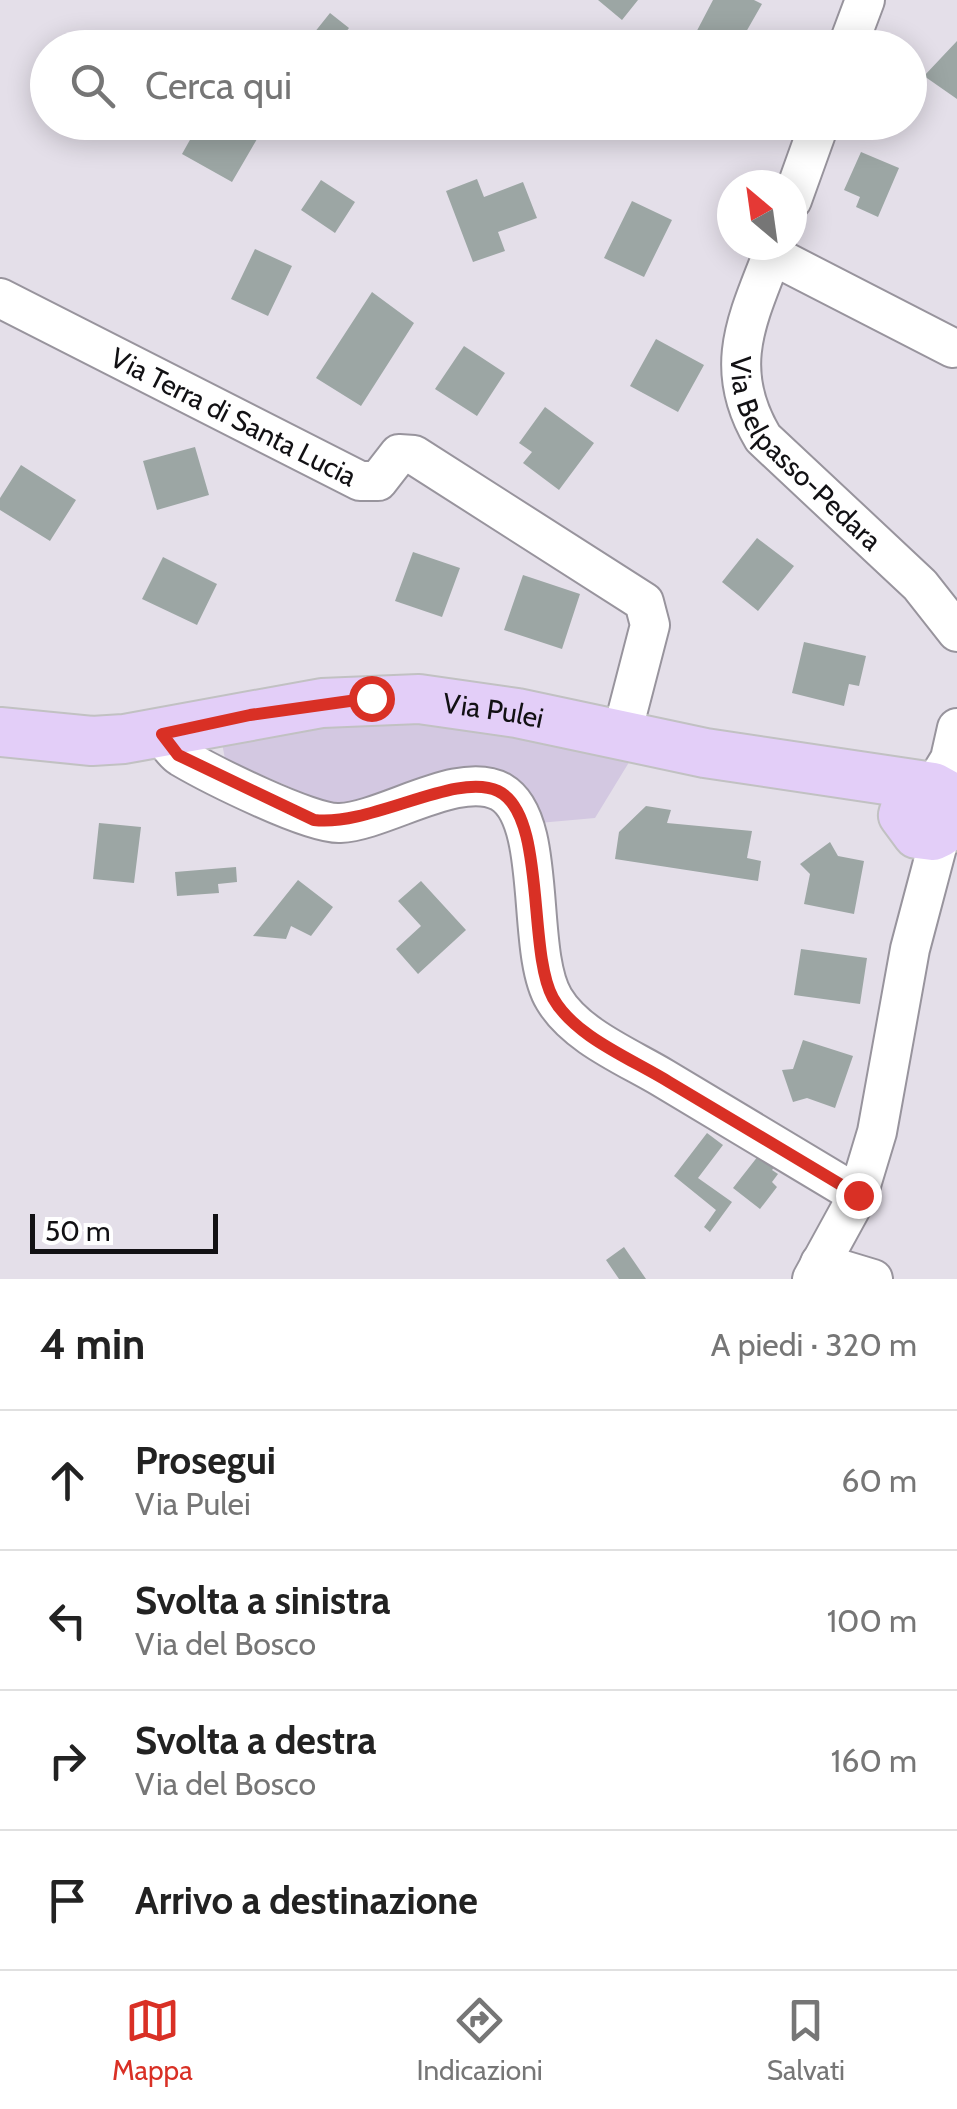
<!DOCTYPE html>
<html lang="it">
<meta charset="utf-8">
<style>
body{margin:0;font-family:Cabin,sans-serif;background:#f2f2f2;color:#222}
.compass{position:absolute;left:717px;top:170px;width:90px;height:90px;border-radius:50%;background:#fff;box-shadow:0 5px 25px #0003;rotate:331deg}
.scale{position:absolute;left:30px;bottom:25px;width:188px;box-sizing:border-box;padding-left:10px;border:5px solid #121114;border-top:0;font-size:28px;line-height:35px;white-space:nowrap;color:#121114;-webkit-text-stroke:8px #fff;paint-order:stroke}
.stop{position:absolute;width:30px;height:30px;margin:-22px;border:8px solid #d93025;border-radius:50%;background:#fff}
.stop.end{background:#d93025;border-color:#fff;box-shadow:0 2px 10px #0008}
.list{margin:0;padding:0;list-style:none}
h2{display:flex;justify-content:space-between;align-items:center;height:130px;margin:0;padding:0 40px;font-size:42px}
h2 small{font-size:32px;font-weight:400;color:#767676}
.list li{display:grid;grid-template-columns:65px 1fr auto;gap:30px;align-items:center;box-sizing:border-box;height:140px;padding:0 40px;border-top:2px solid #e0e0e0}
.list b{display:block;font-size:38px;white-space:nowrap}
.list p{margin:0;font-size:32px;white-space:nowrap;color:#767676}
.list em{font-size:32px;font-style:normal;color:#767676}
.icon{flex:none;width:55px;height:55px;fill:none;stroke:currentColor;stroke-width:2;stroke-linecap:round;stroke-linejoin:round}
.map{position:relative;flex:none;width:957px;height:1279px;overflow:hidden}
.search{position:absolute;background:#fff;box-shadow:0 5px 25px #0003;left:30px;right:30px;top:30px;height:110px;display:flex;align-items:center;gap:25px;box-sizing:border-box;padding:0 35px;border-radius:55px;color:#767676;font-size:38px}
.sheet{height:690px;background:#fff}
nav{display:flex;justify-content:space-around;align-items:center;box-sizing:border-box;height:140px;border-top:2px solid #e0e0e0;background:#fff;font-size:28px;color:#767676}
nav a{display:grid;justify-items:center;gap:5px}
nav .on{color:#d93025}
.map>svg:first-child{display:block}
.green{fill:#d3c8e1}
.building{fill:#9ca6a4}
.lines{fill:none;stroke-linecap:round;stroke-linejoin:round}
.minor-casing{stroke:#98949d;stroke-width:42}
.major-casing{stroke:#c1c1c2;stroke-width:52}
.minor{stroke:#fff;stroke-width:38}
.major{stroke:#e3cef8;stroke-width:48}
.route{stroke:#d93025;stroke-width:12}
.labels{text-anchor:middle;stroke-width:8;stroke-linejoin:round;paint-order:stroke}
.street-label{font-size:28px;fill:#121114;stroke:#fff}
</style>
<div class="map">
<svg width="957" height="1279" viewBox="0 0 957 1279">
<rect width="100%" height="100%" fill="#e4dfe9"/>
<!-- green -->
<path class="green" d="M355,719L452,720L631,759L595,818L539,823L526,795L329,804L225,759L222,743Z"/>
<!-- building -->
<path class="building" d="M598,0H638L622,20Z
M713,0H754L762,4L746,32L767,43L765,48L690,44Z
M330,13L349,28L334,48H302Z
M957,41V99L924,76Z
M200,122H226L257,139L232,182L182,154Z
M861,152L899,168L878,217L856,207L860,197L844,190Z
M477,179L484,197L523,182L537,218L498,232L505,251L473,262L446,191Z
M321,180L355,202L335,233L301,210Z
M632,201L672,220L644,277L604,258Z
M255,249L292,266L268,316L231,299Z
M372,292L414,323L361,406L316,378Z
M656,339L704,365L678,412L630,386Z
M464,346L505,373L477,416L435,389Z
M545,407L594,443L559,490L523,463L532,452L519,443Z
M195,447L209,495L157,510L143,461Z
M21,465L76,500L50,541L0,510V498Z
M757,538L794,566L758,611L722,582Z
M413,552L460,568L442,617L395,601Z
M163,557L217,584L197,625L142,599Z
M523,575L580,594L562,649L504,630Z
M804,642L866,656L859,686L849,684L844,706L792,693Z
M646,806L671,810L667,823L752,831L747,858L761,861L758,881L615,859L619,832Z
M99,823L141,827L134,883L93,879Z
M830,842L838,856L864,861L854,914L804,904L810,874L800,864Z
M236,867L237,882L218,884L219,893L177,896L175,872Z
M298,880L333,907L311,936L291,926L286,939L253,936Z
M421,881L466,930L418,974L396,949L421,926L398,901Z
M801,949L867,958L860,1004L794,995Z
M803,1040L853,1056L835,1108L807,1098L793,1102L782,1070L793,1069Z
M707,1133L723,1145L698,1178L732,1202L710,1232L704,1227L716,1210L674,1176Z
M762,1151L780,1160L772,1170L778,1174L772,1182L777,1187L760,1209L733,1188Z
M624,1247L646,1279H619L606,1260Z"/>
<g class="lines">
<!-- minor casing -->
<g class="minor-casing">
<g id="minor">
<path d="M847,48L865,0"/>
<path d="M792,200L820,122"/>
<path id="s1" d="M776,245C749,316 720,366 763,438L920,585L957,632"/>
<path d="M772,255L953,348"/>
<path id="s2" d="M0,298L360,481H378L399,454L414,455L644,602L650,625L621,737"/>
<path d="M161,734C167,742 173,752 181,757C210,774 311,825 340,823C385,821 460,769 501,792C549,820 525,951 554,999C576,1036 628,1057 663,1078C728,1117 793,1156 858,1195"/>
<path d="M933,787L950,759L957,728"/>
<path d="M820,1263L873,1279"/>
<path d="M812,1279L858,1195L877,1132L910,949L941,832"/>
</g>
</g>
<!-- major casing -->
<g class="major-casing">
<g id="major">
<path id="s3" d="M0,732L92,741L124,739L322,703L419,699L517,713L705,753L933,787L946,794C957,811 952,828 933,836L917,834L903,815L910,793L925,786"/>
</g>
</g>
<!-- minor -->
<use href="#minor" class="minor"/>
<!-- major -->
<use href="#major" class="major"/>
</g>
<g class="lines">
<!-- route -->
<path class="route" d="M371,698L250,715L162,734L178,755L314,820C371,827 456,771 498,791C547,814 527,951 553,998C575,1037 632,1059 669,1082C732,1119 795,1157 858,1195"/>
</g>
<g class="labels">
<!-- street labels -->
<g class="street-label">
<text dy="10" stroke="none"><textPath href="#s2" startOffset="262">Via Terra di Santa Lucia</textPath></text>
<text dy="10" stroke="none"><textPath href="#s1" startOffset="238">Via Belpasso-Pedara</textPath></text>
<text dy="10" stroke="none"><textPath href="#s3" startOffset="498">Via Pulei</textPath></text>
</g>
</g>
</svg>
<svg class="compass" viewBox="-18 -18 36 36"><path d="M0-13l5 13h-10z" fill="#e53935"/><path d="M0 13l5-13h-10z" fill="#767676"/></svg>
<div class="scale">50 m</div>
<div class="stop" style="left:371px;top:698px"></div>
<div class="stop end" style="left:858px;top:1195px"></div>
<div class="search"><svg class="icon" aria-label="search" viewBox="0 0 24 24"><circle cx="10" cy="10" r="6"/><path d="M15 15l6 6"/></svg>Cerca qui</div>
</div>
<section class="sheet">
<h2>4 min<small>A piedi · 320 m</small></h2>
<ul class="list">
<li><svg class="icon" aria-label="ahead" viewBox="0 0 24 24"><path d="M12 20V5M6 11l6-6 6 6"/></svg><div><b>Prosegui</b><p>Via Pulei</p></div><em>60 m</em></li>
<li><svg class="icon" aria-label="left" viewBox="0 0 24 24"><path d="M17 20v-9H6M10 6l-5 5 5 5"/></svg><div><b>Svolta a sinistra</b><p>Via del Bosco</p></div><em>100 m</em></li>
<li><svg class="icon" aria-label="right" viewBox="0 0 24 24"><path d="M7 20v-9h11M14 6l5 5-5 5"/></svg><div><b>Svolta a destra</b><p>Via del Bosco</p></div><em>160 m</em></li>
<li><svg class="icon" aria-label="arrive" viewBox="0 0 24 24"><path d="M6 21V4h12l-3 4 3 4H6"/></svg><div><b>Arrivo a destinazione</b></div></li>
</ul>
</section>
<nav>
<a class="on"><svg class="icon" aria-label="map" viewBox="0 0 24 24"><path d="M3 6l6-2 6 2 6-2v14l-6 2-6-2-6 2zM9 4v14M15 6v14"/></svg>Mappa</a>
<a><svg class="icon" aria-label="directions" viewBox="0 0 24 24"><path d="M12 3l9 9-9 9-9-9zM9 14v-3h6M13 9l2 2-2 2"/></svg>Indicazioni</a>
<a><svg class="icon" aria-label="saved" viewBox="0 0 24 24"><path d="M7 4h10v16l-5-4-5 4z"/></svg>Salvati</a>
</nav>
